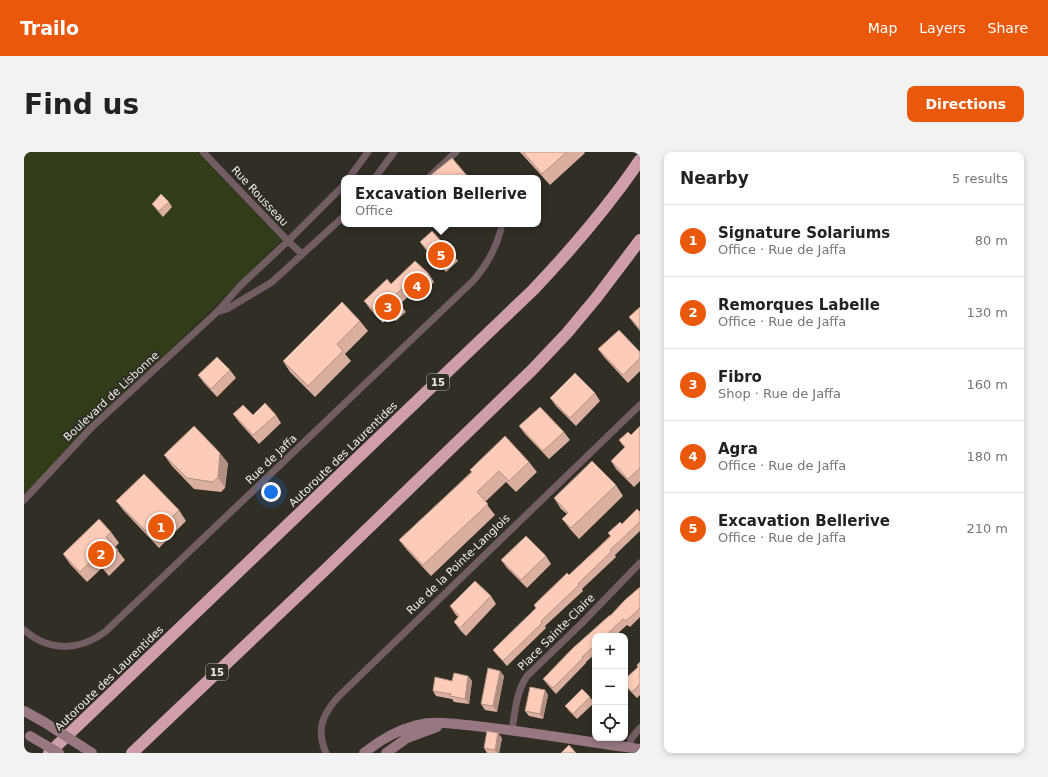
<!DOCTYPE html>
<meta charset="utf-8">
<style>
body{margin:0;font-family:"DejaVu Sans",sans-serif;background:#f2f2f2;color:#222}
.controls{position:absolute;right:12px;bottom:12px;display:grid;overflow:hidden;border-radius:8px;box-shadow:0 2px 6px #0003}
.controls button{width:36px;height:36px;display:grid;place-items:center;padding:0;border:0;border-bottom:1px solid #e0e0e0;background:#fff;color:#222;font:20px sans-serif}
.you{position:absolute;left:247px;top:340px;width:14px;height:14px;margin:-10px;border:3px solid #fff;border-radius:50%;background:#1a73e8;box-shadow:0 0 0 6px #1a73e833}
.badge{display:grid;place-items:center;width:26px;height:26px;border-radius:50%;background:#ea580c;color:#fff;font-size:13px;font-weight:700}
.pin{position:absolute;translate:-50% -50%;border:2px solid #fff;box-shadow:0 1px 4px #0006}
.popup{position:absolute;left:317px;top:23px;width:200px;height:52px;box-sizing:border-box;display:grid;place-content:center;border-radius:8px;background:#fff;filter:drop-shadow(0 1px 3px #0005);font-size:13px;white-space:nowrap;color:#767676}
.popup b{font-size:15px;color:#222}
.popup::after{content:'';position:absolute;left:50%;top:100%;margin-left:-8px;border:8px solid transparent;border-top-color:#fff}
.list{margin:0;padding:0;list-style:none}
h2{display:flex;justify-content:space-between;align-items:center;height:52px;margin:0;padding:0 16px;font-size:17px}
h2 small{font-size:13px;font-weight:400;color:#767676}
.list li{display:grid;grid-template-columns:26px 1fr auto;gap:12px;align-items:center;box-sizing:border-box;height:72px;padding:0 16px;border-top:1px solid #e0e0e0}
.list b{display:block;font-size:15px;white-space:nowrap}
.list p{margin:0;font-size:13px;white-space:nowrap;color:#767676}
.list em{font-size:13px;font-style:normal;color:#767676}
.icon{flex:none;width:22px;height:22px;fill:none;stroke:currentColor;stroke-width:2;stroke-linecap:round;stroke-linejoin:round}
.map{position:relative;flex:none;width:616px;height:601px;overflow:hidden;border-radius:8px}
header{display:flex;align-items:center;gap:24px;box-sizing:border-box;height:56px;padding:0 20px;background:#ea580c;color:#fff}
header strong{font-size:19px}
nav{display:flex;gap:22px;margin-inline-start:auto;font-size:14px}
.intro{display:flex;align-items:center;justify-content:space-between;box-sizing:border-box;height:96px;padding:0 24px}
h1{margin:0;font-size:28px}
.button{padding:10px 18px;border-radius:8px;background:#ea580c;color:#fff;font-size:14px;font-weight:700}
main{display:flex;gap:24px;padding:0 24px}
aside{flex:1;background:#fff;border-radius:8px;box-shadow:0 2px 6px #0003}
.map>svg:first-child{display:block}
.green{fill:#313d18}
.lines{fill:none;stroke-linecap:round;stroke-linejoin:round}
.street{stroke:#725d63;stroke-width:7}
.secondary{stroke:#987780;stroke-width:10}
.highway{stroke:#d09eab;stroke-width:12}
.secondary-bridge{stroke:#987780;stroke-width:10}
.wall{fill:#daaf9f}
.shaded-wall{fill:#b18f82}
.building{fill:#fdccb9;stroke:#b18f82}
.labels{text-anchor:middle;stroke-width:4;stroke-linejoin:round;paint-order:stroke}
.shield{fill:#302e25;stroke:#b5b4ae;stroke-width:1}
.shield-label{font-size:10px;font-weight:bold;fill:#eeede8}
.street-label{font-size:11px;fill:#eeede8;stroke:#302e25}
</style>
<header>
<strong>Trailo</strong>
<nav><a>Map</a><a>Layers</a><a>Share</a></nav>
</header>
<div class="intro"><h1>Find us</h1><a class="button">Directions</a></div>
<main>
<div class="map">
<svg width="616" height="601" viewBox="0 0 616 601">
<rect width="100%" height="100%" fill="#302e25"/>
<!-- green -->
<path class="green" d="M0,0H173L258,88L0,342Z"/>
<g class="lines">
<!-- street -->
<path class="street" d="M179,0L264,89L278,102
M325,26L344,0
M351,26L370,0
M404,26L432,0
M193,160L203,157L248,130L320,64
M0,348L67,276L193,160L217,133L264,89L320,33
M0,478C25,500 55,499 81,480L449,129C462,114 472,97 477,77
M488,578C491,560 492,540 503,524L558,471L616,411
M605,596L607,587L616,576
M302,601C292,578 298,563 314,545L616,253"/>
<!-- secondary -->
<path class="secondary" d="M0,559L20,570
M340,601C356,588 373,578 393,573C415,568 438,573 460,575C512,581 564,590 616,597
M362,601L383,586L413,575"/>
<!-- highway -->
<path class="highway" d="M25,601L509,138C548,97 584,55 616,8
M108,601L300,419L508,218L543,181L573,145L616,88"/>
<!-- secondary-bridge -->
<path class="secondary-bridge" d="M20,570L68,601
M6,584L35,601"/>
</g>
<!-- wall -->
<path class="wall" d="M496,0H560L561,1L526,33Z
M145,50L148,55L139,65L132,57L128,52Z
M396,90L428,101L434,109L422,120L402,98Z
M405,122L410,130L392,149L386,143L376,152L382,160L372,169L366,164L359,171L346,157L340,149L367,132Z
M616,155V179L611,173L605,165Z
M336,169L344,179L321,202L327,209L291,245L266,220L259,209Z
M574,197L616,200V219L604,231L580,205Z
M206,218L212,226L193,245L180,231L174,223Z
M571,241L576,249L552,274L532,254L526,246Z
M209,262L229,263H252L257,271L235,292L215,270Z
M495,274L540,280L546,288L525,307L501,282Z
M616,274V329L610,335L592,317L587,309L601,296L595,288L607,283Z
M140,303L204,311L201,336L197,340L170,337L148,314Z
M505,310L513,320L492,340L482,330L461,350L471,363L407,424L383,398L375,388L447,320L446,318Z
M592,333L599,344L555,387L546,377L538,367L543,362L537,357L530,346Z
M92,349L155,358L162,369L135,396L100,359Z
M616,360V379L591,403L592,405L558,437L559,439L521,474L522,476L483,514L473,503L469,498L512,456L510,453L545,423L586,384L584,381Z
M87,380L95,391L91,395L101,408L85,424L78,416L63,430L46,412L39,402Z
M522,404L527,412L503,436L483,416L477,408Z
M616,435V465L606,475L603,473L591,484H571V502L562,510V511L532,542L523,532L519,527L586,464Z
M467,444L472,452L442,484L436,478L430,470L434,465L431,462L426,454Z
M616,510V543L613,546L603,536L601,532L614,515L613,513Z
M476,519L480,524L473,560L461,558L457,552Z
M444,524L448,529L445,552L430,550L428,547L412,544L409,539Z
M521,538L524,543L519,567L505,564L501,559Z
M566,545L570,551L553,567L545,559L541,554Z
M478,586L475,601H463L460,596Z"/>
<!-- shaded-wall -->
<path class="shaded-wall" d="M196,301L204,311L201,336L194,325Z
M476,519L480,524L473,560L469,554Z
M444,524L448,529L445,552L441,547Z
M521,538L524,543L519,567L516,562Z
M474,581L478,586L475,601H473L471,598Z"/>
<!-- building -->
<path class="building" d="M499,0H543L518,22Z
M428,6L445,26H403Z
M137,42L145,50L135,59L128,52Z
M408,79L428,101L416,111L396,90Z
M391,109L405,122L386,141L380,135L369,145L376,152L366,161L361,155L353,162L340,149L363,127L367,132Z
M318,150L336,169L313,192L319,199L284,234L259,209Z
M616,155V177L605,165Z
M595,178L616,200V206L599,223L574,197Z
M193,205L206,218L187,237L174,223Z
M551,221L571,241L546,266L526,246Z
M241,251L252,263L229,283L209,262L219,253L229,263Z
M516,255L540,280L519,299L495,274Z
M170,274L196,301L194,325L189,330L163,326L140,303Z
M616,274V316L604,327L587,309L601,295L595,288L604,280L607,283Z
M481,284L505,310L485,329L475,319L453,340L464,352L399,413L375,388L448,320L446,318Z
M568,309L592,333L547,376L538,367L544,361L530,346Z
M120,322L155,358L128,385L92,349Z
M613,357L616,360V370L586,398L588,399L554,432L555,433L517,469L518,471L479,509L469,498L512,456L510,453L543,421L545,423L587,384L584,381L596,370L598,372Z
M75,367L87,380L82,385L94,398L78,413L70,406L56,420L39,402Z
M502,384L522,404L497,428L477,408Z
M451,429L467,444L436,476L430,470L435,464L426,454Z
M616,435V456L602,469L599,467L581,484H571V493L558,505L559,506L529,536L519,527L549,496L586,463V464L601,448Z
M616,510V532L608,540L601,532V527L614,515L613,513Z
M464,516L476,519L469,554L457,552Z
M430,521L444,524L441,547L426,544L427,542L409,539L411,525L428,529Z
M506,535L521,538L516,562L501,559Z
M558,537L566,545L549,562L541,554Z
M463,579L474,581L471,598L460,596Z
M545,593L552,601H537Z"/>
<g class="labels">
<!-- shield labels -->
<g class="shield">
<rect x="403" y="222" width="22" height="16" rx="3"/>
<rect x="182" y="512" width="22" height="16" rx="3"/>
</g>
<g class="shield-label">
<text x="414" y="234">15</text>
<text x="193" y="524">15</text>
</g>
<!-- street labels -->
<g class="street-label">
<text transform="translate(236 44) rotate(47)" y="4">Rue Rousseau</text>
<text transform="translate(87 244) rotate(-43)" y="4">Boulevard de Lisbonne</text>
<text transform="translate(319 302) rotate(-44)" y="4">Autoroute des Laurentides</text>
<text transform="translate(247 307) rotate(-44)" y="4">Rue de Jaffa</text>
<text transform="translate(434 412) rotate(-44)" y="4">Rue de la Pointe-Langlois</text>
<text transform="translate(532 480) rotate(-45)" y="4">Place Sainte-Claire</text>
<text transform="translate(85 526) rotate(-44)" y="4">Autoroute des Laurentides</text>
</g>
</g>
</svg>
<div class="controls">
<button>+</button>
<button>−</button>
<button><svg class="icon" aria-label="locate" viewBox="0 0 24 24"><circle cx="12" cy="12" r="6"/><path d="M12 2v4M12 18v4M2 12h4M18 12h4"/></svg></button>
</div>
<div class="you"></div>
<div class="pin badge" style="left:137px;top:375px">1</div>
<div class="pin badge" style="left:77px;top:402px">2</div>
<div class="pin badge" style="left:364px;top:155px">3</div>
<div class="pin badge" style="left:393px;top:134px">4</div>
<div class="pin badge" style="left:417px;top:103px">5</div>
<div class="popup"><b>Excavation Bellerive</b>Office</div>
</div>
<aside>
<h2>Nearby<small>5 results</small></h2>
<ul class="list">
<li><span class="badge">1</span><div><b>Signature Solariums</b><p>Office · Rue de Jaffa</p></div><em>80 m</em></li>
<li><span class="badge">2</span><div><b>Remorques Labelle</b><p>Office · Rue de Jaffa</p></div><em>130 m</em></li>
<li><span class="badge">3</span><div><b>Fibro</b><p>Shop · Rue de Jaffa</p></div><em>160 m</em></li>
<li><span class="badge">4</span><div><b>Agra</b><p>Office · Rue de Jaffa</p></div><em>180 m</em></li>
<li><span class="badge">5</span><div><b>Excavation Bellerive</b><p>Office · Rue de Jaffa</p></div><em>210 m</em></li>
</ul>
</aside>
</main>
